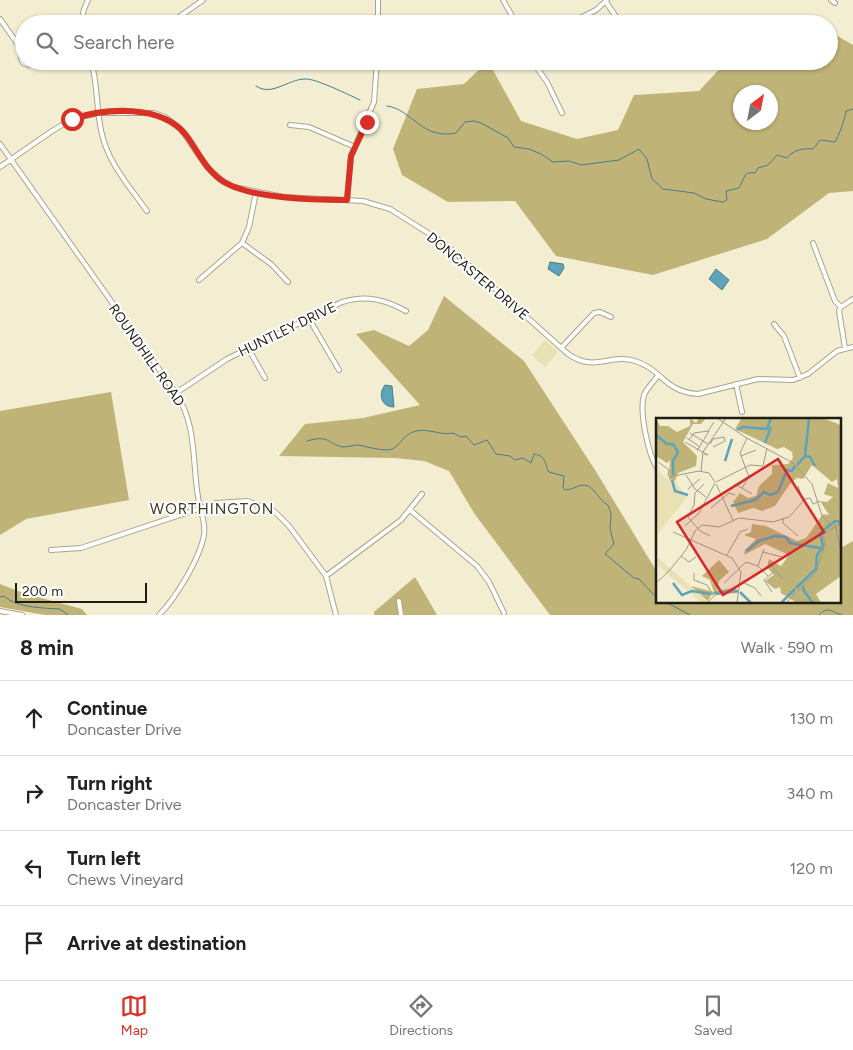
<!DOCTYPE html>
<meta charset="utf-8">
<style>
body{margin:0;font-family:Figtree,sans-serif;background:#f2f2f2;color:#202124}
.compass{position:absolute;left:733px;top:85px;width:45px;height:45px;border-radius:50%;background:#fff;box-shadow:0 1px 4px #0004;rotate:32deg}
.scale{position:absolute;left:15px;bottom:12px;width:132px;box-sizing:border-box;padding-left:5px;border:2px solid #1f1d13;border-top:0;font-size:14px;line-height:18px;white-space:nowrap;color:#1f1d13;-webkit-text-stroke:4px #fff;paint-order:stroke}
.stop{position:absolute;width:15px;height:15px;margin:-11px;border:4px solid #d93025;border-radius:50%;background:#fff}
.stop.end{background:#d93025;border-color:#fff;box-shadow:0 1px 5px #0008}
.list{margin:0;padding:0;list-style:none}
h2{display:flex;justify-content:space-between;align-items:center;height:65px;margin:0;padding:0 20px;font-size:21px}
h2 small{font-size:16px;font-weight:400;color:#757577}
.list li{display:grid;grid-template-columns:32px 1fr auto;gap:15px;align-items:center;box-sizing:border-box;height:75px;padding:0 20px;border-top:1px solid #e0e0e0}
.list b{display:block;font-size:19px;white-space:nowrap}
.list p{margin:0;font-size:16px;white-space:nowrap;color:#757577}
.list em{font-size:16px;font-style:normal;color:#757577}
.icon{flex:none;width:28px;height:28px;fill:none;stroke:currentColor;stroke-width:2;stroke-linecap:round;stroke-linejoin:round}
.map{position:relative;flex:none;width:853px;height:615px;overflow:hidden}
.search{position:absolute;background:#fff;box-shadow:0 1px 4px #0004;left:15px;right:15px;top:15px;height:55px;display:flex;align-items:center;gap:12px;box-sizing:border-box;padding:0 18px;border-radius:28px;color:#757577;font-size:19px}
.sheet{height:365px;background:#fff}
nav{display:flex;justify-content:space-around;align-items:center;box-sizing:border-box;height:70px;border-top:1px solid #e0e0e0;background:#fff;font-size:14px;color:#757577}
nav a{display:grid;justify-items:center;gap:2px}
nav .on{color:#d93025}
.map>svg:first-child{display:block}
.green{fill:#e9e1b4}
.forest{fill:#bfb377;fill-rule:evenodd}
.water{fill:#5ba4ba;stroke:#497c88}
.lines{fill:none;stroke-linecap:round;stroke-linejoin:round}
.stream{stroke:#497c88;stroke-width:1}
.street-casing{stroke:#aaa58a;stroke-width:6}
.street{stroke:#fff;stroke-width:4}
.route{stroke:#d93025;stroke-width:6}
.labels{text-anchor:middle;stroke-width:4;stroke-linejoin:round;paint-order:stroke}
.street-label{font-size:14px;fill:#1f1d13;stroke:#fff}
.neighbourhood-label{font-size:15px;letter-spacing:1px;fill:#3e3a23;stroke:#fff}
.inset-river{fill:none;stroke:#5ba4ba;stroke-width:2.5}
.inset-road{fill:none;stroke:#9e9a86;stroke-width:1}
.view{fill:#d62828;fill-opacity:0.15;stroke:#d62828;stroke-width:2.5}
.inset-edge{fill:none;stroke:#1f1d13;stroke-width:2.5}
</style>
<div class="map">
<svg width="853" height="615" viewBox="0 0 853 615">
<rect width="100%" height="100%" fill="#f3eed2"/>
<!-- green -->
<path class="green" d="M545,340L558,352L545,367L532,355Z"/>
<!-- forest -->
<path class="forest" d="M829,31L853,45V191L829,193L767,239L653,275L556,256L515,201L448,202L402,175L393,149L417,89L464,84L488,61L521,121L577,139L618,130L634,95L699,91L725,63L757,69L763,61H829ZM740,92H770V122H740Z
M444,296L524,361L595,470L657,572V601H839V549L853,541V615H550L474,513L449,471L424,461L395,458L279,456L305,424L363,418L420,405L356,334L374,330L409,346L428,330Z
M111,392L129,500L26,519L0,535V411Z
M415,577L437,615H374V612Z
M0,584L23,593L82,609L87,615H45L0,607Z"/>
<!-- water -->
<path class="water" d="M550,262L563,264L564,268L559,276L548,269Z
M716,269L729,280L722,290L709,279Z
M385,385L392,386L394,407C381,407 378,394 385,385Z"/>
<g class="lines">
<!-- stream -->
<path class="stream" d="M256,86C272,97 288,79 305,79C315,78 349,95 360,100
M387,106C412,109 421,140 456,133L465,122L474,121L481,123L508,138L514,147L529,149L541,154L553,162L569,161L581,165L619,160L639,149L647,159L652,179L663,189L694,193L706,199L723,202L727,200L726,191L739,188C745,178 743,171 755,173L758,168L768,165L777,155L787,158C793,150 803,148 813,149L820,140L835,142C838,138 846,116 846,111L853,109
M307,441C330,434 327,444 343,447C348,447 353,445 358,445C369,447 378,450 388,450C398,449 402,438 409,434C424,425 438,436 453,433L461,437L466,436L474,445L487,440L496,454L510,456L515,460L523,458L531,463L534,454C547,456 544,464 549,472L564,476L563,488L565,490C573,490 577,485 584,485C594,485 599,501 608,505L611,513L610,529L614,544L605,554L634,578L639,579L657,598
M0,597L4,596C16,608 45,608 60,609L68,615
M664,601L690,615
M819,615C828,605 831,612 842,615"/>
<!-- street casing -->
<g class="street-casing">
<path id="street" d="M503,0L511,14L512,24
M831,0L835,3
M606,2L621,24
M0,19L24,53
M81,24L84,9L88,0
M169,24L203,0
M292,24L318,20L429,24
M378,24V0
M568,24L596,10L607,0
M24,54L21,59L23,63L29,65L33,61
M91,61C98,84 96,107 101,130C107,162 129,186 147,211
M532,61L547,82L562,113
M650,61L655,64L679,62
M290,125L309,127L355,147
M0,144L176,393C197,426 192,460 198,497C200,510 206,522 204,535C200,558 176,598 159,615
M0,167L52,131L72,119L99,113H154L165,117L180,128L207,167L224,182L234,187L284,197L363,201L390,209L444,243L568,354C596,373 609,353 635,361C662,369 664,392 698,394L758,379L793,380L808,374L837,351L853,347
M347,200L351,156L374,102L377,61
M242,243L271,264L288,282
M813,243L835,301L841,307
M199,280L242,243L249,227L256,192
M308,317L339,370
M774,324L784,336L800,378
M248,348L265,378
M561,348L594,313L600,312L611,317
M845,348L839,311L841,307L853,299
M736,384L742,412
M176,393L227,359L342,302C366,295 384,299 406,311
M657,468C648,454 639,411 644,395C647,388 653,382 658,376
M410,510L477,566L489,582L504,613
M51,550L81,548L216,503L247,501L274,511L289,526L326,576L336,615
M326,576L401,520L422,494
M399,601L401,615
M0,611L22,615"/>
</g>
<!-- street -->
<use href="#street" class="street"/>
</g>
<g class="lines">
<!-- route -->
<path class="route" d="M72,119C106,108 161,104 186,135C198,151 206,171 224,182C253,199 313,200 347,200L351,156L367,122"/>
</g>
<g class="labels">
<!-- street labels -->
<g class="street-label">
<text transform="translate(478 276) rotate(40)" y="5">DONCASTER DRIVE</text>
<text transform="translate(287 329) rotate(-26)" y="5">HUNTLEY DRIVE</text>
<text transform="translate(147 355) rotate(55)" y="5">ROUNDHILL ROAD</text>
</g>
<!-- neighbourhood labels -->
<g class="neighbourhood-label">
<text x="212" y="514">WORTHINGTON</text>
</g>
</g>
<!-- overview -->
<g transform="translate(656 418)">
<rect width="185" height="185" fill="#f3eed2"/>
<path d="M0,50L11,61L19,63L31,79L0,118ZM0,138L54,185H46L0,146Z" fill="#e9e1b4"/>
<path d="M0,0L4,8H12L21,14L34,8V0L40,5L43,0H50L45,6H37L27,24L41,38L40,48L22,55L19,63L13,61L14,42L11,45L0,38ZM85,1H169L185,7V158L160,176L165,185H141L125,175L124,169L119,171L109,163L118,157L111,149L113,141L125,148L133,137L109,126L88,137L89,132L100,121L88,117L95,114L96,106L110,108L141,123L150,120L167,96L173,97L164,83L171,84L177,79L168,76L172,65L182,70L181,61L176,64L156,47L147,61L141,60L134,66L119,88L106,93L97,90L82,95L77,84L84,75L92,80L100,78L103,68L116,56V47L132,46L137,40L136,34L128,29L121,31L79,11ZM63,142L73,154L63,163L61,173L76,170L82,172L55,177L52,183L35,168L58,174L54,162L46,158Z" fill="#bfb377"/>
<path class="inset-river" d="M81,12L87,9L111,11L115,0M0,17L11,26H17L22,34L17,43V57M109,25L115,9M149,38L154,39L159,48M69,43L76,21M141,47L149,38L153,1M16,62L19,73L32,77M75,88L99,82L108,74L114,77L122,74L131,52L136,53L139,48M90,133L103,123L119,118L130,119L134,125L164,130M17,165L26,177L36,173L55,176M147,168L148,173L157,185M140,170L160,151L161,137L167,128L164,115L179,103L185,104M84,174L95,185M58,175L82,173M125,185L139,171"/>
<path class="inset-road" d="M61,0L89,19L137,45L156,66L166,98L176,108M34,15L52,26M31,20L44,29M33,22L38,15L52,13L58,4M29,24L52,37L48,36M54,26L57,21L68,19L69,23L57,29M41,33L53,13M85,38L100,32M2,44L13,52L12,58M45,53L47,34L70,0M30,57L39,71L50,79M13,59L43,53L53,55L59,64M60,64L94,47L107,48L111,30M48,66L39,75L38,87L32,99L44,113L54,118M60,66L77,102M79,66L96,76M142,68L147,83M86,70L93,59L84,35L91,20M32,71L44,61M55,90L73,75L79,77M127,100V105L142,118M179,106L185,135M29,108L43,95L59,65M17,114L76,140L85,154L81,185M107,134L126,139M71,137L84,114L92,111M25,138L33,144L40,139M113,145L127,161M102,148L108,131M38,155V162L51,167L57,177M86,164L99,170L105,178M0,165L13,153L30,132L39,113L46,107L63,109L83,100L117,104L133,99L149,81L154,80L157,86L164,83M68,165L90,144L102,148L112,158M116,174L108,162L119,153M51,185L59,177L82,174M130,185L160,154L169,126L167,116L185,105"/>
<path class="view" d="M122,41L168,114L67,177L21,104Z"/>
<rect width="185" height="185" class="inset-edge"/>
</g>
</svg>
<svg class="compass" viewBox="-18 -18 36 36"><path d="M0-13l5 13h-10z" fill="#e53935"/><path d="M0 13l5-13h-10z" fill="#757577"/></svg>
<div class="scale">200 m</div>
<div class="stop" style="left:72px;top:119px"></div>
<div class="stop end" style="left:367px;top:122px"></div>
<div class="search"><svg class="icon" aria-label="search" viewBox="0 0 24 24"><circle cx="10" cy="10" r="6"/><path d="M15 15l6 6"/></svg>Search here</div>
</div>
<section class="sheet">
<h2>8 min<small>Walk · 590 m</small></h2>
<ul class="list">
<li><svg class="icon" aria-label="ahead" viewBox="0 0 24 24"><path d="M12 20V5M6 11l6-6 6 6"/></svg><div><b>Continue</b><p>Doncaster Drive</p></div><em>130 m</em></li>
<li><svg class="icon" aria-label="right" viewBox="0 0 24 24"><path d="M7 20v-9h11M14 6l5 5-5 5"/></svg><div><b>Turn right</b><p>Doncaster Drive</p></div><em>340 m</em></li>
<li><svg class="icon" aria-label="left" viewBox="0 0 24 24"><path d="M17 20v-9H6M10 6l-5 5 5 5"/></svg><div><b>Turn left</b><p>Chews Vineyard</p></div><em>120 m</em></li>
<li><svg class="icon" aria-label="arrive" viewBox="0 0 24 24"><path d="M6 21V4h12l-3 4 3 4H6"/></svg><div><b>Arrive at destination</b></div></li>
</ul>
</section>
<nav>
<a class="on"><svg class="icon" aria-label="map" viewBox="0 0 24 24"><path d="M3 6l6-2 6 2 6-2v14l-6 2-6-2-6 2zM9 4v14M15 6v14"/></svg>Map</a>
<a><svg class="icon" aria-label="directions" viewBox="0 0 24 24"><path d="M12 3l9 9-9 9-9-9zM9 14v-3h6M13 9l2 2-2 2"/></svg>Directions</a>
<a><svg class="icon" aria-label="saved" viewBox="0 0 24 24"><path d="M7 4h10v16l-5-4-5 4z"/></svg>Saved</a>
</nav>
